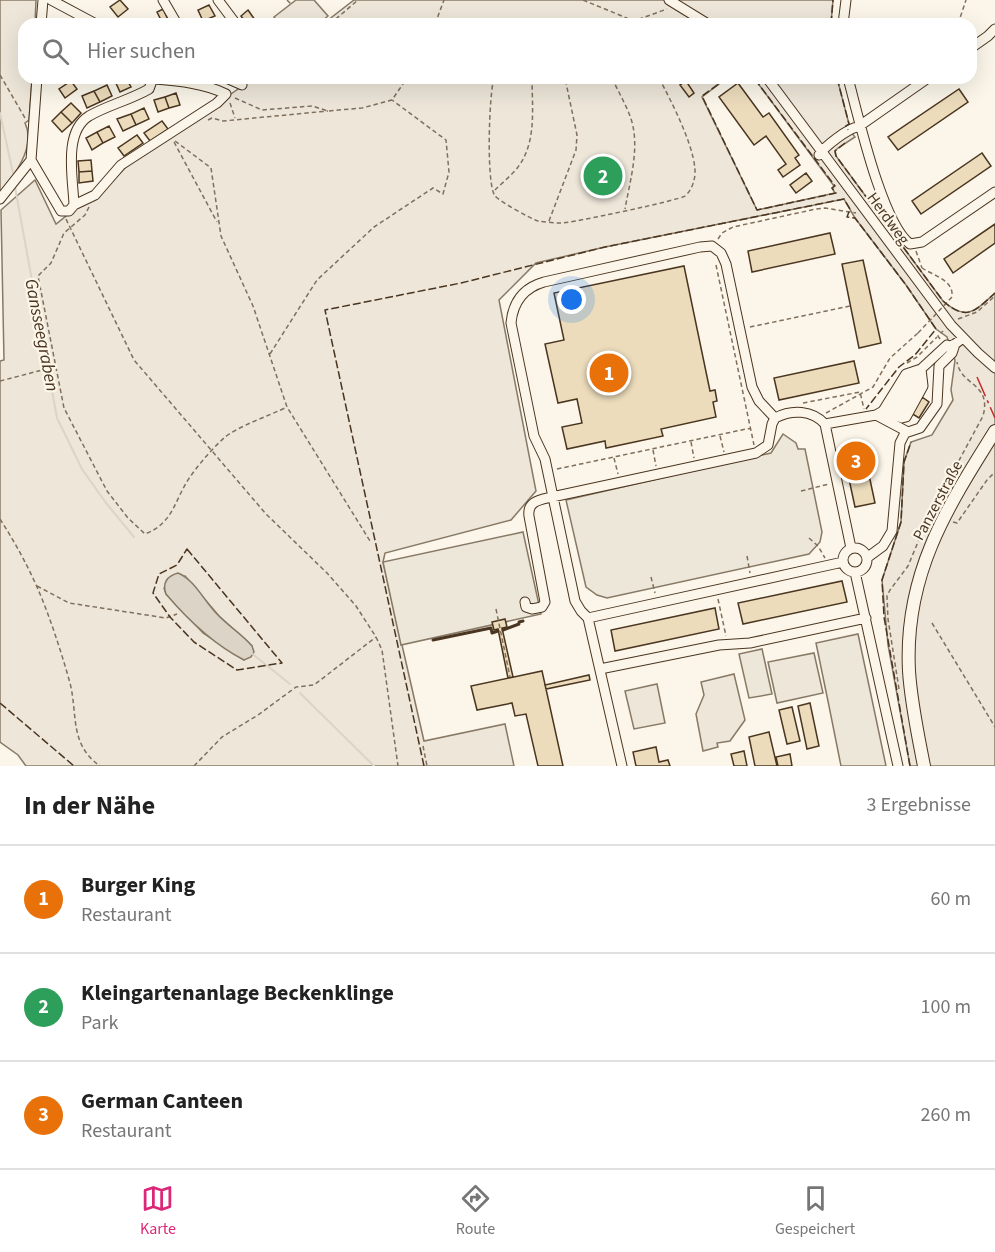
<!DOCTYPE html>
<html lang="de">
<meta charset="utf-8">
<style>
body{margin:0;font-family:"Source Sans 3",sans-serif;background:#f6f6f6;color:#222}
.you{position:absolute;left:572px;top:300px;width:21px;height:21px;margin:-15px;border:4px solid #fff;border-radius:50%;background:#1a73e8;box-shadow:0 0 0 9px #1a73e833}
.badge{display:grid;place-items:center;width:39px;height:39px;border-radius:50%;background:#db2777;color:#fff;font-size:20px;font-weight:700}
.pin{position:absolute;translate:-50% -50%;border:3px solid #fff;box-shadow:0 2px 6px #0006}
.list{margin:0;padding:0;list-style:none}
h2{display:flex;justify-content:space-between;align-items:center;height:78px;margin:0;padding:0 24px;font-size:26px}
h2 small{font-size:20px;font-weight:400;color:#767676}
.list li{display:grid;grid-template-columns:39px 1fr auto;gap:18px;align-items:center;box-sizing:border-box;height:108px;padding:0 24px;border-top:2px solid #e0e0e0}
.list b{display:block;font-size:22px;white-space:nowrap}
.list p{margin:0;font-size:20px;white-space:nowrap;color:#767676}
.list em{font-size:20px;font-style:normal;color:#767676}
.icon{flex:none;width:33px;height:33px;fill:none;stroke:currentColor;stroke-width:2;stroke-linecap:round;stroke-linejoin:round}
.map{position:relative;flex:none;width:995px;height:766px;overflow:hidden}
.search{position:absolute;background:#fff;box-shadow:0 6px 24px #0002;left:18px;right:18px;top:18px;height:66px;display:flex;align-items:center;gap:15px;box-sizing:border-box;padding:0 21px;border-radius:18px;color:#767676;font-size:22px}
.sheet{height:402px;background:#fff}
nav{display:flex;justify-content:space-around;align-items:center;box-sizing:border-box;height:84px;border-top:2px solid #e0e0e0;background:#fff;font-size:16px;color:#767676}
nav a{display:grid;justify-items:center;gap:3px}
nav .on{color:#db2777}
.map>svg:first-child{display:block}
.green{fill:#ede6d9;stroke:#887966;stroke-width:1.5;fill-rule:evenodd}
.parking{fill:#ede7d9;stroke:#887966;stroke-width:1.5}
.water{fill:#dcd4c6;stroke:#887966;stroke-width:1.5}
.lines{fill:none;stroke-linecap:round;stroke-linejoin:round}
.stream{stroke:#dcd4c6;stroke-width:2}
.building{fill:#ecdcbc;stroke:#4a3520;stroke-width:1.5}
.minor-casing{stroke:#4a3520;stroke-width:11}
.major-casing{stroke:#4a3520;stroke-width:14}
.path{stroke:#7f6f5c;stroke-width:1.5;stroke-dasharray:4.5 3;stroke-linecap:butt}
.minor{stroke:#fbf6e9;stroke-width:9}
.major{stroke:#fbf6e9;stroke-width:12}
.path-bridge{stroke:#7f6f5c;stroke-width:1.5;stroke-dasharray:4.5 3;stroke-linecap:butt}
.fence{stroke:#4a3520;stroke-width:1.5;stroke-dasharray:8 3;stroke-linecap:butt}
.wall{stroke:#4a3520;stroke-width:3}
.power{stroke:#c62828;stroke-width:1.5;stroke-dasharray:21 4.5 3 4.5;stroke-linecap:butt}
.labels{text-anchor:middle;stroke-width:4.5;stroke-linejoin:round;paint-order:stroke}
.street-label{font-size:16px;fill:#4a3520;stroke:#fbf6e9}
.water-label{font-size:18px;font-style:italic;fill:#4a3520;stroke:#fbf6e9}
</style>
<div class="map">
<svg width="995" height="766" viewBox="0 0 995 766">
<rect width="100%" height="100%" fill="#fbf6e9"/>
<!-- green -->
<path class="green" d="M0,0H36L35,24H24V78H32L29,120L25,123C36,146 15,175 0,192Z
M296,0H314L328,16L318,24H280L274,17Z
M354,0H833L831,24H323Z
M254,78H669L672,82L677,78H697L699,81L706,78L709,82L714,78H727L702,97L757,210L835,193L832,188L834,186L754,78H837L849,124L846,126L855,137L838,148L835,151L836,156L943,301C967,322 975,311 995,293V766H910L888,645L882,580L901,522L904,462L911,442L932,435L953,400L951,390L955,360L947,337L936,329L906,285L855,218L844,199L605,247L536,263L499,300L536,491L511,520L385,553L383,562L424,741L505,724L514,766H26L18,755L0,742V361L4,360L1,210L35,180L56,224L75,209L94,200L126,167ZM185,576L219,616L252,646L244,660L203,633L166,594L164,588Z
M814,653L823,693L777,703L768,662Z
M734,674L745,720L730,741L717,743L718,747L703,751L696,714L704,695L701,682Z
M657,684L665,723L634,729L625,691Z"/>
<!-- parking -->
<path class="parking" d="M783,434L796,443L798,449H805L822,532L820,542L809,554L607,598L597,595L586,587L566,500L771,453Z
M523,532L541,614L401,645L383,562Z
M858,634L871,695L886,766H841L829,706L816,643Z
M762,649L772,694L749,698L739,654Z"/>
<!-- water -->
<path class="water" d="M178,573C195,580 204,601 217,614C228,626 242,634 252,646L254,652L251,657L244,660C213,644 188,620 166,594C162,583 167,576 178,573Z"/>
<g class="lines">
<!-- stream -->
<path class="stream" d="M0,113L14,178
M15,187L57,418L82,469L106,503L134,537
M250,652L290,684
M300,693L374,766"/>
</g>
<!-- building -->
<path class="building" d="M120,0L128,9L118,17L110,7Z
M209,5L215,16L203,21L198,10Z
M163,9L170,24H163L157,12Z
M248,10L255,20L250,24H247L241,16Z
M121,78H126L131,87L120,92L115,81Z
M71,81L77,89L65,98L59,89Z
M686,81L694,93L689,97L680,85Z
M738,83L763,117L769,113L799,155L795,158L800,165L783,177L778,170L786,164L766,136L754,145L719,97Z
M107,85L112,96L100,102L94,91Z
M959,89L968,102L898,150L888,137Z
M94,91L100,102L87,108L82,96Z
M176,93L180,105L169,108L165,97Z
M165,97L169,108L158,112L154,100Z
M71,103L81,113L72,123L61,112Z
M144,108L149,119L136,125L131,114Z
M61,112L72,123L62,132L52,121Z
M131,114L136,125L123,131L117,119Z
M162,121L168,129L150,141L144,133Z
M109,126L115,137L103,143L97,132Z
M97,132L103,143L92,150L86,138Z
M137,135L143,143L124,156L118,148Z
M982,153L991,166L921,214L912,201Z
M91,160L92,171L79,172L78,161Z
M92,171L93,181L79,183V172Z
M806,173L812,181L796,193L790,185Z
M995,224V243L953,273L944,259Z
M830,233L835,254L752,272L748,251Z
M863,260L881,343L859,348L842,264Z
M684,266L710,391L715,390L717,401L713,402L716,417L661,429L663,436L606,448L605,441L567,449L562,427L582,423L577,399L558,403L545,344L564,340L554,293Z
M854,361L859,383L779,400L774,378Z
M922,397L929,402L919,418L911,413Z
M863,447L875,503L855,507L843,451Z
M842,581L847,602L743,624L738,603Z
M715,608L719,629L615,651L611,630Z
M505,619L507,627L502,628L513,677L508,678L498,629L494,630L492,622Z
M542,671L546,689L563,766H538L526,714L515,716L512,703L477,710L471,686Z
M589,675L590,680L546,689L545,685Z
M810,703L819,746L807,749L798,706Z
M792,707L800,741L787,744L779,710Z
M769,732L777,766H755L749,737Z
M656,747L659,762L668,760L670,766H636L633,752Z
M744,751L747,766H734L731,754Z
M790,754L792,766H778L776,757Z"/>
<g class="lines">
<!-- minor casing -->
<g class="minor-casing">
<path id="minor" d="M51,0L96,24
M163,0L177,24
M218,0L236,24
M669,0L708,24
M41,24L43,0
M843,24L846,0
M971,48L988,36L995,29
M226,78L242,85
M767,78L951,325L978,353L995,368
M848,78C858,115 882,223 910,244L922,242L995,192
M819,155C824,147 848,128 858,127L928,78
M31,160L61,211H69L74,205C73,178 63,132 89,116C108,105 130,100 149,89L153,78
M0,199L31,160L37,78
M74,205L95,195L121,165L217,103L226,94C204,83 178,81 154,79
M883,411L902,418L906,417L923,386L921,369
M891,413L912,378L919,371
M876,415L908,432L920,428L937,404L939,366L952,353L955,344
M898,416L918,382L920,374
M843 560a12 12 0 1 1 24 0a12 12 0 1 1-24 0Z
M851,548L825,424L876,415L883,411L906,374L921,369L947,345L948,347L955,344L963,338
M868,557L883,546L892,531L900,443L906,431
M855,572L898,766
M525,602L526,607L532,609L542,607L545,602L529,516C527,501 540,500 552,497L756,453L768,445L772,424L775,418
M588,618L843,562
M600,669L719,645L750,643L866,618
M622,766L588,618L581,611L575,601L545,459L534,436L511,323C513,302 523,288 544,282L700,247L712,246L721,253L726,264L752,387L759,401L775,418C792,409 812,410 825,424"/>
</g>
<!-- major casing -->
<g class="major-casing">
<path id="major" d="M924,766C918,735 911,703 909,671C904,575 946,509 995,431"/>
</g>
<!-- path -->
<path class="path" d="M287,0L291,4
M583,0L634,21L667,9
M330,24L358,0
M435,24L444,0
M958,24L966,0
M0,75L25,118
M494,78C489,94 486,184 495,196C499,201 531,219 538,221C545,222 554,223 561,223C572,223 680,200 685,196C690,192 693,185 694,180C701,157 670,99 659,78
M612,78C618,91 625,103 630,116C641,145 630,180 625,209
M235,98L262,110L312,106L328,111L362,108L392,100L407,78
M230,103L235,118
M208,120L212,118L223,121L328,111
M175,141L211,168L221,236L253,306L287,407L370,541
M174,142L217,222
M495,190C502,183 512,175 518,167C537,142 532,107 532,78
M89,207L85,215L64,233L51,263L38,276L64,408L107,491L128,518L145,534C174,523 174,500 190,477C199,464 211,450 224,438C236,427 271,415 287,407
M66,219L134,360L266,514L327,573L356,606L376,637L382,650L398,766
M549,221L576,150L577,135L565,78
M718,239L722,233L733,227L816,209L825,208L856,213
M916,251L922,268
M716,265L754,445
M958,319L977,312L995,296
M750,327L850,306
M940,339L938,336L943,331
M270,354L317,280L374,227L433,188L443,194L449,172L446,140L392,100
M907,363L917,357L937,337
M0,381L54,367
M803,403L860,392L864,409
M826,413L873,387L890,358L918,333
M720,436L724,452
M691,442L694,458
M653,450L656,466
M614,458L618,474
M557,469L751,428
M801,491L829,484
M0,519C18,547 34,577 46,609C55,633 63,658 70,683C78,715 69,744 100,766
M953,522L957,523L987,480L995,472
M809,538L818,546L825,558
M747,556L750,573
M651,577L655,593
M37,586L69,603L166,618L177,614
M718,599L726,636
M496,609L510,677
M932,623L995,727
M899,689L888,619L887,596L890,590L908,566L928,518L983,416C992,383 961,386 957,362
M423,746L427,766
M194,766L222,737L258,715L296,687L314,685L376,637"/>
<!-- minor -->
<use href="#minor" class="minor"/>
<!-- major -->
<use href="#major" class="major"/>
<!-- path-bridge -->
<path class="path-bridge" d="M918,333L952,297C954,280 934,276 922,268"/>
<!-- fence -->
<path class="fence" d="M831,24L833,0
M727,78L702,96L757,210L836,193L832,188L835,186L754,78
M837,78L849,124L846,126L848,130
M845,143L835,151L836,156L943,301C967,322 975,311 995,293
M187,549L282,663L237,670L194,642L170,617L153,593L159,574L177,565Z
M0,703L74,766
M424,766L325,310L461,283L605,247L844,199L850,209L847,217L855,218L906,285L936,329L915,355L899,367L866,409
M910,766L884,617L882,580L901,522L904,462L911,442"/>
<!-- wall -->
<path class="wall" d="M503,630L519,624V622L523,621
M433,640L491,628L492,633L498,631"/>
<!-- power -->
<path class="power" d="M977,377L995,418"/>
</g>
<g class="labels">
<!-- street labels -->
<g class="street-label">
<text transform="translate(889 218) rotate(54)" y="6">Herdweg</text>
<text transform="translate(937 500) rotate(-62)" y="6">Panzerstraße</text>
</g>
<!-- water labels -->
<g class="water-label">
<text transform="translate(42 335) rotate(79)" y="6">Gansseegraben</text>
</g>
</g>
</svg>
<div class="you"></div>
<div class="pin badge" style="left:609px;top:373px;background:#e8710a">1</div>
<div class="pin badge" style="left:603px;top:176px;background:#2e9e5b">2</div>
<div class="pin badge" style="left:856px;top:461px;background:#e8710a">3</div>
<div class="search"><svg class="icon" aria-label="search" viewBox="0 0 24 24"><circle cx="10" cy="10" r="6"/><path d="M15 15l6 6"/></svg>Hier suchen</div>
</div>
<section class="sheet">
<h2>In der Nähe<small>3 Ergebnisse</small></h2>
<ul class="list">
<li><span class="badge" style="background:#e8710a">1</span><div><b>Burger King</b><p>Restaurant</p></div><em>60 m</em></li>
<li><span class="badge" style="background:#2e9e5b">2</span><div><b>Kleingartenanlage Beckenklinge</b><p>Park</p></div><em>100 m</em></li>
<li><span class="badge" style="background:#e8710a">3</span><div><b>German Canteen</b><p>Restaurant</p></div><em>260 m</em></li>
</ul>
</section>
<nav>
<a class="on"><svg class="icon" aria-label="map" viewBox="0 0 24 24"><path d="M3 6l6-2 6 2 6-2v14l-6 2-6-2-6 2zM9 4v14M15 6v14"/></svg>Karte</a>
<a><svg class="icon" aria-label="directions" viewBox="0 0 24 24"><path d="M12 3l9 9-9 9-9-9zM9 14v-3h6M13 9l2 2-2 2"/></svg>Route</a>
<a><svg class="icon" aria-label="saved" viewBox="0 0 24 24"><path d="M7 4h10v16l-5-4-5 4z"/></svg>Gespeichert</a>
</nav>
